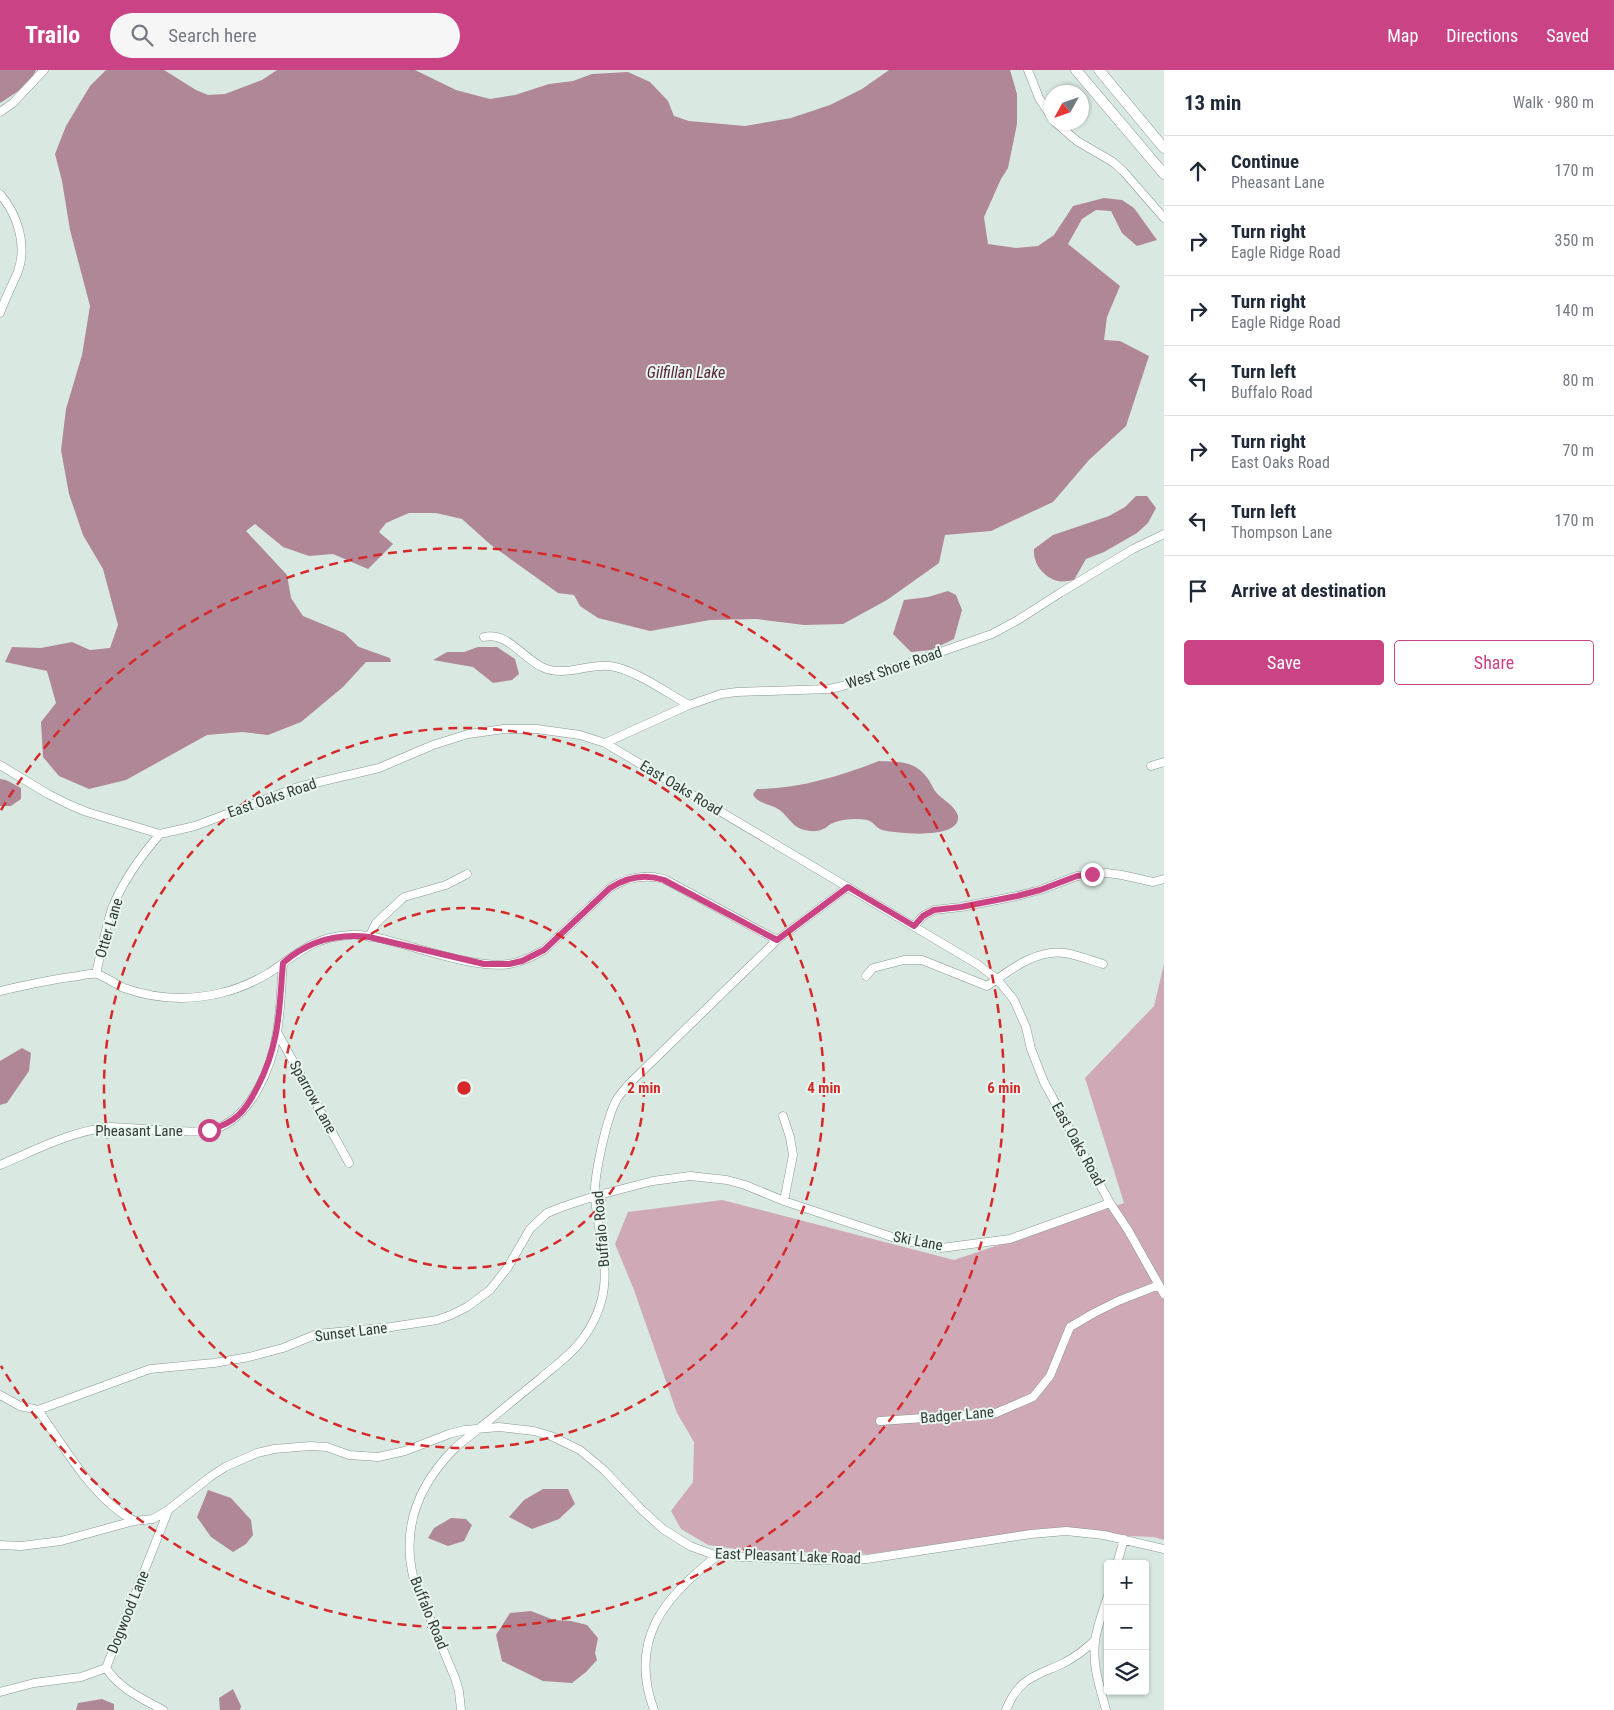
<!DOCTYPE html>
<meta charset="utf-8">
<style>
body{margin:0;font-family:"Roboto Condensed",sans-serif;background:#f6f6f7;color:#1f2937}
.controls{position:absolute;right:15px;bottom:15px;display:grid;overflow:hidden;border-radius:5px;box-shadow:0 1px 4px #0004}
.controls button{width:45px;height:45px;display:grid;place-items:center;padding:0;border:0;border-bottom:1px solid #e0e1e3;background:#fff;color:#1f2937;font:25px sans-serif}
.compass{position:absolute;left:1044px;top:15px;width:45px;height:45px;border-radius:50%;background:#fff;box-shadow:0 1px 4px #0004;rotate:230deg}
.stop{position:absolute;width:15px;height:15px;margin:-11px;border:4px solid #ca4384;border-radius:50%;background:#fff}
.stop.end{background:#ca4384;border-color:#fff;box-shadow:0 1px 5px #0008}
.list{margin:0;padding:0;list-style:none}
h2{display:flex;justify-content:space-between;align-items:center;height:65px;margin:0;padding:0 20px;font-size:21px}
h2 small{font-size:16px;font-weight:400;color:#747a83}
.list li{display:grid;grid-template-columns:32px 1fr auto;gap:15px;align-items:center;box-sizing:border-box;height:70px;padding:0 20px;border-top:1px solid #e0e1e3}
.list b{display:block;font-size:19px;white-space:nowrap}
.list p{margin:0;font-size:16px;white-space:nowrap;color:#747a83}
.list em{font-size:16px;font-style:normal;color:#747a83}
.actions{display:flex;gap:10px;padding:15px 20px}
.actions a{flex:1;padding:11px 0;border:1px solid #ca4384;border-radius:5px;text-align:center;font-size:18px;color:#ca4384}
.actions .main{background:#ca4384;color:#fff}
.icon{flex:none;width:28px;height:28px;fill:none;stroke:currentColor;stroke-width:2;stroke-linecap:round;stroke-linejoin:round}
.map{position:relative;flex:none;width:1164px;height:1640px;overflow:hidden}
header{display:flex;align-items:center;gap:30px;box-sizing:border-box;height:70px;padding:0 25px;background:#ca4384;color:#fff}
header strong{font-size:24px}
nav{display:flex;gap:28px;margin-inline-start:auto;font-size:18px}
.search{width:350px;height:45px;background:#f6f6f7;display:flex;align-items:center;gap:12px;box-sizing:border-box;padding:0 18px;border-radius:28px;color:#747a83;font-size:19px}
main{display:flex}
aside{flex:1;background:#fff}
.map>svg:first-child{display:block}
.green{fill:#d0a9b7}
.water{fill:#af8796}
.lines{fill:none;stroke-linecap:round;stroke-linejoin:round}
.minor-casing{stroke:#899891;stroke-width:9}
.major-casing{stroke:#899891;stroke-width:11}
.minor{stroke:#fff;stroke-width:8}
.major{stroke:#fff;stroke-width:10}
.route{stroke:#ca4384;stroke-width:6}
.ring{fill:none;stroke:#d62828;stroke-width:2.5;stroke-dasharray:9 6}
.labels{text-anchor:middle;stroke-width:4;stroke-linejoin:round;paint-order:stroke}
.street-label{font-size:15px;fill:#363c39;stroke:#e7f6ee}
.water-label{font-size:16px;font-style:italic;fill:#58233b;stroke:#e7f6ee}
.centre{fill:#d62828;stroke:#e7f6ee;stroke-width:2.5}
.ring-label{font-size:15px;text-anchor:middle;font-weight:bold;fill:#d62828;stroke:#e7f6ee;stroke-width:4;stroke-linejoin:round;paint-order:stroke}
</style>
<header>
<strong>Trailo</strong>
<div class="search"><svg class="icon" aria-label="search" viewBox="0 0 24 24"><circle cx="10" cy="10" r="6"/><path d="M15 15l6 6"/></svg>Search here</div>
<nav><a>Map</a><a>Directions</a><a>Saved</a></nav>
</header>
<main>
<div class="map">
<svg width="1164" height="1640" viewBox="0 0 1164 1640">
<rect width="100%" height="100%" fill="#d9e9e1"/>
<!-- green -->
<path class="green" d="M1164,894V1470L1154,1467L1024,1462L869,1484L749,1481L708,1475L681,1459L671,1441L693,1412L694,1372L677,1343L634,1220L615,1174L628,1142L722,1130L954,1190L1124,1133L1085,1008L1154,936Z"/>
<!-- water -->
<path class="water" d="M0,0H36C29,16 14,24 0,33Z
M106,0H164L196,20L208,25L225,24L262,10L277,0H415L456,20L490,29L515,25L549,14L573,11L592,4L628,2L650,12L668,31L674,46L689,51L745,56L791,48L830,35L862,19L889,0H1010L1017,24V54L1008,98L1001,109L984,147L988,174L1016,178L1038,176L1054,165L1073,136L1104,128L1122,130L1134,138L1157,170L1137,176L1122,163L1111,141L1096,140L1082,149L1068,174L1120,216L1107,247L1104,270L1120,271L1149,286L1126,356L1089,390L1053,432L991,461L945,465L939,493L887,530L843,554L804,555L757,549L710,550L650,561L598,548L580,536L574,525L558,523L491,475L462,449L436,443H409L386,453L379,462L393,474L368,499L333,484L309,486L283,477L255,454L246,461L287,505L291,528L303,546L344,563L359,577L390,588L391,592H366L343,617L301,652L268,665L242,662L207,665L126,710L89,719L59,706L43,687L41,652L56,633L47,601L5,592L12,577L41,578L72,572L90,580L110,578L118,555L103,499L83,465L69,424L61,380L66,339L82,285L90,236L70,160L62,111L55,84L66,56L90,16Z
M1136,426H1147L1156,438L1148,453L1137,463L1104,482L1086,489L1074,510C1069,511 1062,512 1058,511C1043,507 1033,494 1034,479L1053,465L1109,446L1125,437Z
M948,521L956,525L962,540L954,569L931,580L911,582L893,564L904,530L928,527Z
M478,577H497L515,589L519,604L512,610L493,613L473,597L433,590L447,582H464Z
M879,691C897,692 912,690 925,705C929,709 932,716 935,721C941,729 956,736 958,746C961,771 895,763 882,760C876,758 873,751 867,750C856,748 842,749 833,753C829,754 827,758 823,759C816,763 804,761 797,757C790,752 785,743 778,739C770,734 756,733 753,724L757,719C799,719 840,706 879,691Z
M0,709L6,710L21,718V729L11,736H0Z
M22,978L31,983L29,1001L7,1033L0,1035V991Z
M543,1419H568L575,1434L559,1449L532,1459L509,1447L524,1430Z
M208,1420L231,1428L251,1450L253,1465L246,1474L233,1482L211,1467L197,1447Z
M451,1448L466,1449L472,1455L464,1471L448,1476L428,1468L434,1458Z
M531,1541L554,1550L571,1551L587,1555L598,1568L595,1583L597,1590L586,1602L572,1613L543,1611L502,1591L496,1565L510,1543Z
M233,1619L241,1636L240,1640H220L219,1628Z
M102,1629L114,1634V1640H76L78,1633Z"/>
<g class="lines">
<!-- minor casing -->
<g class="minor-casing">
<path id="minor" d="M1028,0L1039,28L1052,48
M0,42L13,33L44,0
M1055,52L1077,71L1113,92L1124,102L1164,148
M0,124C18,145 28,177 17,204C11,217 5,229 0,243
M484,567C506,561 523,588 542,597C564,608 588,593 610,596C634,599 667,623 689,635
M605,673L689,635L721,624L737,622L829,619L843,616L992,564L1018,550L1060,523L1133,479L1164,464
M0,695L48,724L70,735L87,742L160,764L195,756L298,717L379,698L433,675L468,664L504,659H537L580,665L605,673L977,894L997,909L1014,930L1026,957L1031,979L1044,1012L1110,1133L1128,1160L1164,1224
M1151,696L1164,692
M914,856L923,846L934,840L961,837L1017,826L1040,820L1077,806L1107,803L1122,805L1153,812L1164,809
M369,867L376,853L404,827L446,815L467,804
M96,904C101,882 105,860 112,839C122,812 141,786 160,764
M866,906L873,898L904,890H922L987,916C1009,901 1035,879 1065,883C1077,885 1090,890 1103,894
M0,921C26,915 52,909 78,906C83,905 92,903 97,904C106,907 115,914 124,918C155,929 188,931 221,923C238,919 254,912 269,903C298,884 312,867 350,865C364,864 380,868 394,872C425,880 479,899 509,894C522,892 533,886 544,880L610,818C627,807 644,804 664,809L777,870
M277,962L349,1093
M783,1046L790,1067L793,1085L784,1131
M0,1095C36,1080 71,1061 110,1057C132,1058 153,1060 175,1061C186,1061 198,1063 210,1060C249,1053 272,998 277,962C281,939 281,916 283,893
M0,1325L20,1336L38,1340C65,1378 93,1429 134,1451
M38,1340L150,1299L214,1293L249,1287L283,1278L317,1264L391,1257L437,1250L451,1245L467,1237L490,1220L508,1197L530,1159L547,1143L562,1137L595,1126L653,1111L690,1106L727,1110L745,1115L784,1131L898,1169L941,1178L1010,1169L1110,1133
M880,1351L996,1343L1033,1327L1050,1306L1070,1257L1094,1243L1118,1231L1159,1215
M0,1475L21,1476L61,1471L134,1451L153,1449L168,1440L210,1407L225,1397L257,1383L274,1379L310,1376L327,1377L349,1385L378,1387L405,1381L449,1364L465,1360L499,1357L534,1361L551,1366L580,1380L604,1400L642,1440L663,1459L690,1476L717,1486L819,1490L867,1489L1031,1464L1066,1461L1104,1465L1164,1479
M1117,1494L1124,1469
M106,1598C120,1619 141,1628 163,1640
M0,1622L34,1613L81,1607L106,1598L168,1441
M461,1640L459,1621L455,1608L414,1510C401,1460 417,1417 453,1380C462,1371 473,1364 482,1356C502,1340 521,1324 541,1308C556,1295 573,1283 584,1267C619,1217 600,1181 595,1128C593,1109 607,1046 617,1029C620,1024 625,1019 629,1014L777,870L848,817
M654,1640C628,1570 664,1527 717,1486
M1006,1640C1019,1607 1036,1606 1064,1593C1075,1587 1086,1579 1095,1570
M1106,1640C1100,1617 1092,1596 1095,1571C1097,1556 1103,1541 1108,1526"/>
</g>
<!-- major casing -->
<g class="major-casing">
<path id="major" d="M1076,0L1164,104
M1099,0L1164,78"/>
</g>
<!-- minor -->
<use href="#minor" class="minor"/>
<!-- major -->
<use href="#major" class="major"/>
</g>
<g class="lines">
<!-- route -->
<path class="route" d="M209,1060C236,1053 246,1040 258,1016C280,973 279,939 283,893C308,871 336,863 369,867L484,894H509L522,891L544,880L610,818C627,807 644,803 664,810L777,870L848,817L914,856L923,846L934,840L961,837L1017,826L1040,820L1077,806L1092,804"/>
</g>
<!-- distance rings -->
<g class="ring">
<circle cx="464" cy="1018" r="180"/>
<circle cx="464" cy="1018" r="360"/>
<path d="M1 740A540 540 0 1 1 1 1296"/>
</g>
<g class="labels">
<!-- street labels -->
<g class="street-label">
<text transform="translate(894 598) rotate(-19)" y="5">West Shore Road</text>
<text transform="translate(681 718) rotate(31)" y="5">East Oaks Road</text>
<text transform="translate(272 728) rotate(-19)" y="5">East Oaks Road</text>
<text transform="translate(109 858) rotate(-73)" y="5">Otter Lane</text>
<text transform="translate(313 1027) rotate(61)" y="5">Sparrow Lane</text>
<text x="139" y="1066">Pheasant Lane</text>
<text transform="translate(1078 1074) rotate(61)" y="5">East Oaks Road</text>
<text transform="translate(601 1159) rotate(-95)" y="5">Buffalo Road</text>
<text transform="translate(918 1171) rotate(11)" y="5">Ski Lane</text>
<text transform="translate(351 1262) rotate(-7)" y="5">Sunset Lane</text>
<text transform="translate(957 1345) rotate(-5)" y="5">Badger Lane</text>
<text transform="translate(788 1486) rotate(2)" y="5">East Pleasant Lake Road</text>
<text transform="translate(128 1542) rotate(-68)" y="5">Dogwood Lane</text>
<text transform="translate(429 1543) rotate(68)" y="5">Buffalo Road</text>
</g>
<!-- water labels -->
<g class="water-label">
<text x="686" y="308">Gilfillan Lake</text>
</g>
</g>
<circle cx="464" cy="1018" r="8" class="centre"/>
<g class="ring-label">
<text x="644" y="1023">2 min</text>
<text x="824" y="1023">4 min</text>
<text x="1004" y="1023">6 min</text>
</g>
</svg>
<div class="controls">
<button>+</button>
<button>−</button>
<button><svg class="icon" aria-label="layers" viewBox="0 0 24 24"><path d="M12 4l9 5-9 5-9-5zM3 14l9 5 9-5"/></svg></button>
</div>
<svg class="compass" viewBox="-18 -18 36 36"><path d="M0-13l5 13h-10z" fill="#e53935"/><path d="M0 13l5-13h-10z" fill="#747a83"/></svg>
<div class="stop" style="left:209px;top:1060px"></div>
<div class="stop end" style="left:1092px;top:804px"></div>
</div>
<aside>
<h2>13 min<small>Walk · 980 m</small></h2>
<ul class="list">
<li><svg class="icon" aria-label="ahead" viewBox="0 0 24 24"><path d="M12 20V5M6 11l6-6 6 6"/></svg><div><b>Continue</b><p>Pheasant Lane</p></div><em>170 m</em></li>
<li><svg class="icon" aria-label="right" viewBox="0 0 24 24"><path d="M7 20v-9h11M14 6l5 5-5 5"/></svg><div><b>Turn right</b><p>Eagle Ridge Road</p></div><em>350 m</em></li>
<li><svg class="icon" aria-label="right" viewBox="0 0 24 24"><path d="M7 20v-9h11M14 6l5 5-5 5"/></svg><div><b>Turn right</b><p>Eagle Ridge Road</p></div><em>140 m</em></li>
<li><svg class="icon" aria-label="left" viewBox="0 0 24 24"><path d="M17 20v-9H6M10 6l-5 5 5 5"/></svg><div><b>Turn left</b><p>Buffalo Road</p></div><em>80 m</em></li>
<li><svg class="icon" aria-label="right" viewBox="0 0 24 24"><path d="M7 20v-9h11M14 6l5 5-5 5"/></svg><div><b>Turn right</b><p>East Oaks Road</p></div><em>70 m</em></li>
<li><svg class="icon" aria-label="left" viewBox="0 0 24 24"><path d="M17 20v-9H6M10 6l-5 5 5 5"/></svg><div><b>Turn left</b><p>Thompson Lane</p></div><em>170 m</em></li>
<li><svg class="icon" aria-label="arrive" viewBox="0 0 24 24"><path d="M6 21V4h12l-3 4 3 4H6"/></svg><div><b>Arrive at destination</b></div></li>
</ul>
<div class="actions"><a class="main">Save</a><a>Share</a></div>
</aside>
</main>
